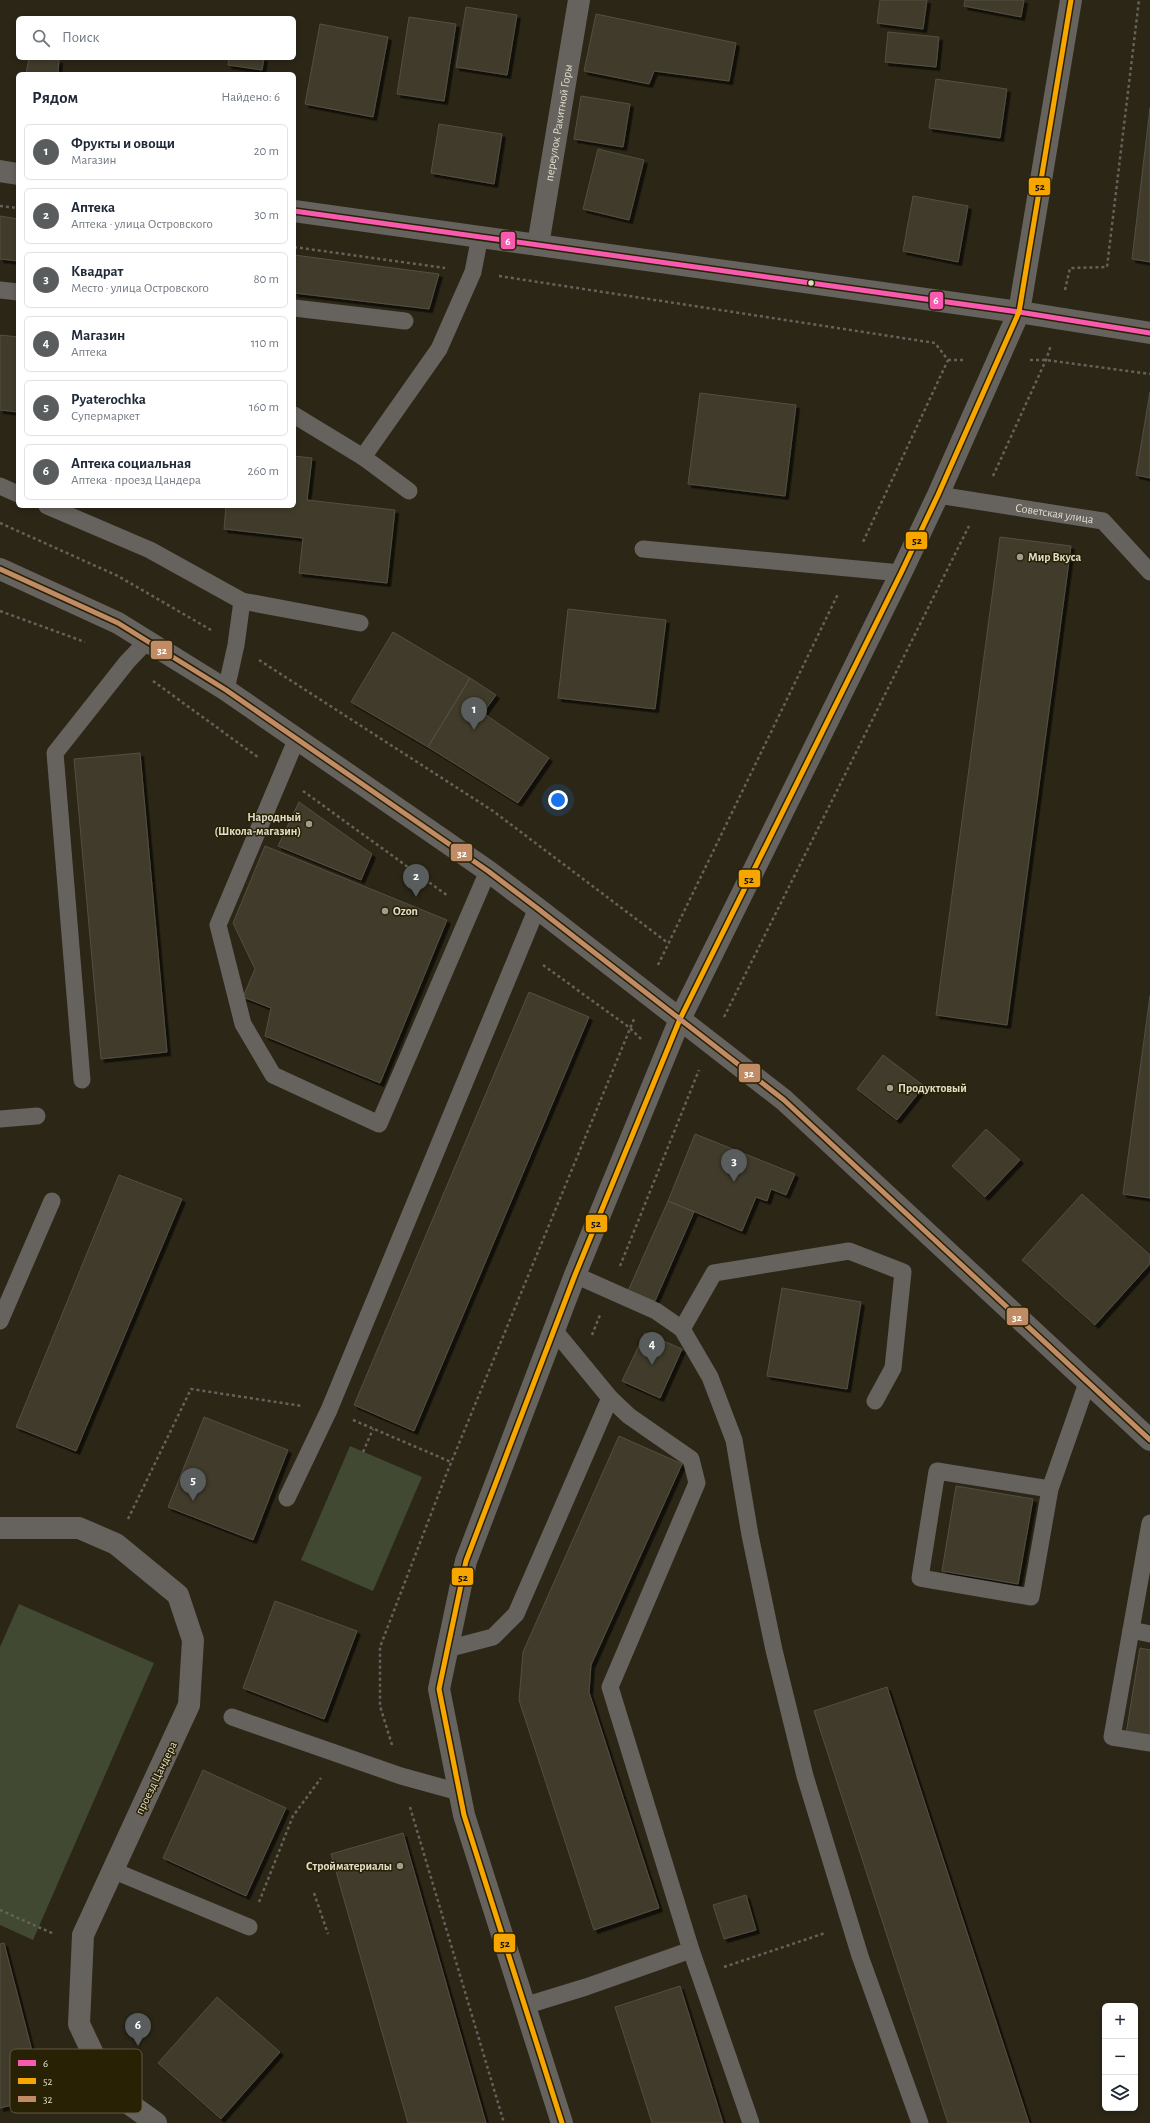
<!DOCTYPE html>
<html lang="ru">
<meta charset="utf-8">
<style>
body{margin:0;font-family:"Alegreya Sans",sans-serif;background:#f6f6f7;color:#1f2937}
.controls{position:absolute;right:12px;bottom:12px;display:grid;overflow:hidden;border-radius:6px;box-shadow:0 2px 6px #0003}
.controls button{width:36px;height:36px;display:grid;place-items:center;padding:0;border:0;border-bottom:1px solid #e0e1e3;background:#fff;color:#1f2937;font:20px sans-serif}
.you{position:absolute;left:558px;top:800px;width:14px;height:14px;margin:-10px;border:3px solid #fff;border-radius:50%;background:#1a73e8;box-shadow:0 0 0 6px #1a73e833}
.badge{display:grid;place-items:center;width:26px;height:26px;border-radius:50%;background:#5a5d5d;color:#fff;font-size:13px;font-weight:700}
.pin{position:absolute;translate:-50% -33px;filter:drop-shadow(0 1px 2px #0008)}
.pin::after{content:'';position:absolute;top:21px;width:14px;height:12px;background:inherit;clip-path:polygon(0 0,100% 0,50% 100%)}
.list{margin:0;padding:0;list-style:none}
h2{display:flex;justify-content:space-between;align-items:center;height:52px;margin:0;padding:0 16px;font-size:17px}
h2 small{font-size:13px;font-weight:400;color:#747a83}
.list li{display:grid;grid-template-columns:26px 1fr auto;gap:12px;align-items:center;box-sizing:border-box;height:56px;margin:0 8px 8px;padding:0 8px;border:1px solid #e0e1e3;border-radius:6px}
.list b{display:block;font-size:15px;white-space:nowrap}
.list p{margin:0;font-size:13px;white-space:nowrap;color:#747a83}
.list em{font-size:13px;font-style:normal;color:#747a83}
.icon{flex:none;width:22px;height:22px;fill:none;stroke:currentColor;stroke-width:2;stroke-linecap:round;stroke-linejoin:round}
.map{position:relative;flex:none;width:1150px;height:2123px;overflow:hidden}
.search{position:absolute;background:#fff;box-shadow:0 2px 6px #0003;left:16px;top:16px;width:280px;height:44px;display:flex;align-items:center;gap:10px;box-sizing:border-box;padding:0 14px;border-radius:6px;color:#747a83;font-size:15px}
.panel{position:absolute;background:#fff;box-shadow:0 2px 6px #0003;left:16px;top:72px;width:280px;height:436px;border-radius:6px}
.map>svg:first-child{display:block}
.green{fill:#414932}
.building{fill:#413b2a;stroke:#544f42;filter:url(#shadow)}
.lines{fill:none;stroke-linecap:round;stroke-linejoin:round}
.path{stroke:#66625b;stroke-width:2.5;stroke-dasharray:3 3;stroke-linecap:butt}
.lane{stroke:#66625d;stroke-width:17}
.street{stroke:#66625d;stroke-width:22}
.bus-1-casing{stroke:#292104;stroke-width:8}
.bus-2-casing{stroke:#292104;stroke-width:8}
.bus-3-casing{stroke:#292104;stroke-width:8}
.bus-1{stroke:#f75aaf;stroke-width:5}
.bus-2{stroke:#f7a600;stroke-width:5}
.bus-3{stroke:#c18c65;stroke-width:5}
.bus-dot{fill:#e1ddcc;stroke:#292104;stroke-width:1.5}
.poi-dot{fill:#a19d8c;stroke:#292104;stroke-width:1.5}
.labels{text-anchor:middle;stroke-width:3;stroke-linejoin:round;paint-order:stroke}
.street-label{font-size:12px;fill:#e1ddcc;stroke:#292104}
.poi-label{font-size:12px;font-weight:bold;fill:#e1ddcc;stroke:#292104;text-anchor:start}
.key{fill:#292104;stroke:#605940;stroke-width:1}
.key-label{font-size:11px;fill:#e1ddcc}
.line-badge{stroke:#292104;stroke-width:1.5}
.badge-label{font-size:11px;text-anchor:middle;font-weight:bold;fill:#fff}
.pale-badge-label{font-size:11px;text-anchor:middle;font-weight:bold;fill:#111}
</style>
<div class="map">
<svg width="1150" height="2123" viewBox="0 0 1150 2123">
<defs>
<filter id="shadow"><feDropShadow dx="3.5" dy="3.5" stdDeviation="0" flood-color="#0009"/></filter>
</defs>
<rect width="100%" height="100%" fill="#2b2616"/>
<!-- green -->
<path class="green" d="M350,1446L422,1477L373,1591L301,1560Z
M19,1604L154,1663L33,1940L0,1925V1647Z"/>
<!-- building -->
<path class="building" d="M880,0H927L923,29L877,23Z
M965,0H1024L1021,17L964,6Z
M466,7L517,15L507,75L456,67Z
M596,14L736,43L729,81L654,71L649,84L584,71Z
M409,17L456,24L444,101L397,94Z
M320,24L388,37L373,117L305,104Z
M888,32L939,37L936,67L885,62Z
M29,58L59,60L58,74H26Z
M229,58H264L262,70L228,65Z
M936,79L1007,89L1000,138L929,128Z
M581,96L630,104L623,147L574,139Z
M1150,108V262L1132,259Z
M439,124L502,134L494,184L431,173Z
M598,149L644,160L629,220L583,209Z
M913,196L968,206L958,262L903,251Z
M0,216L18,219V261L0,259Z
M294,255L439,274L429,309L294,293Z
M0,335L18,337V412L0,410Z
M1150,392V478L1136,475Z
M700,393L796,405L785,496L688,484Z
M294,456L312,458L307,500L395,510L387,583L299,573L303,538L224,529L226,506H294Z
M1000,537L1071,546L1007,1025L936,1015Z
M568,609L666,620L655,709L558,698Z
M393,632L470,678L428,747L351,702Z
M470,678L496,695L483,713L549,758L518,803L428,747Z
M140,753L167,1052L101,1059L74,759Z
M299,802L372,854L361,880L278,846Z
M265,846L447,920L380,1083L265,1036L271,1008L243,997L255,969L233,923Z
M529,992L589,1017L414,1431L354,1405Z
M1150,996V1198L1123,1194Z
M883,1055L924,1086L897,1120L857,1089Z
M986,1129L1020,1160L985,1197L952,1166Z
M695,1134L795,1174L786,1195L771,1189L767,1201L756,1197L742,1231L668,1201Z
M119,1175L182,1199L76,1451L16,1427Z
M1082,1194L1150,1255V1264L1095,1325L1022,1260Z
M668,1201L694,1212L655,1301L628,1291Z
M782,1288L861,1302L847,1389L767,1376Z
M645,1333L682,1349L660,1398L622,1381Z
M204,1417L288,1450L253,1540L168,1507Z
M619,1436L682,1464L591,1665L589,1692L659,1908L594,1930L519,1700L523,1652Z
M956,1486L1033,1499L1018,1584L942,1571Z
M275,1601L357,1631L324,1719L243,1688Z
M1140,1648L1150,1650V1738L1126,1734Z
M887,1687L1029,2123H948L814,1711Z
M203,1770L286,1808L246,1896L163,1858Z
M403,1833L486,2123H408L331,1854Z
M746,1895L756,1930L724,1939L713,1905Z
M4,1943L44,2097L0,2108V1944Z
M680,1986L723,2123H652L615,2007Z
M217,1997L280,2052L221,2119L158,2063Z"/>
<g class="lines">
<!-- path -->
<path class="path" d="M0,206L18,208
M294,247L445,268
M499,276L935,343L948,360L863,542
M1065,290L1070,268L1107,267L1139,0
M948,360H965
M1030,360H1046L1150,374
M993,476L1046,360L1051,345
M0,523L118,576L211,630
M0,611L85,642
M259,660L493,811L668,943
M153,681L259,758
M303,791L448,896
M543,965L630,1028L641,1039
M658,965L838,594
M724,1017L969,526
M620,1266L699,1070
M592,1335L600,1315
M353,1420L451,1462
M363,1452L373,1429
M128,1519L191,1389L302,1406
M392,1745L380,1706V1647L446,1475L634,1019
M410,1807L504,2123
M314,1893L328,1934
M259,1902L293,1816L321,1778
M0,1910L54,1934
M724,1967L825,1933"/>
<!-- lane -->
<g class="lane">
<path d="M0,290L18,292"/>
<path d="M294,308L405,321"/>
<path d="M294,415L363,457L409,491"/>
<path d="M363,457L439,349L473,272L480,236"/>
<path d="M0,486L18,494"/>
<path id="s1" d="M938,495L1103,521L1150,572"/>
<path d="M47,506L150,550L242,601L236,645L226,690"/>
<path d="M643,549L901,573"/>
<path d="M242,601L360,623"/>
<path d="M297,738L218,925L243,1024L273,1075L379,1124L488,871"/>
<path d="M82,1080L55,753L127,662L147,641"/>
<path d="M0,1119L37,1116"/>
<path d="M575,1275L656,1311L682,1329L710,1377L734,1440L750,1535L774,1650L805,1776L860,1956L920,2123"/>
<path d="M0,1321L52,1201"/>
<path d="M682,1329L714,1273L849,1251L903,1272L893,1368L875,1401"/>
<path d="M554,1330L610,1398L629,1416L691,1459L697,1483L610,1687L691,1950L751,2123"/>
<path d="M1050,1489L937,1471L920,1578L1031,1597L1050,1489L1087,1383"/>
<path d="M287,1498L329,1410L537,908"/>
<path d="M1150,1523L1112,1737L1150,1743"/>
<path d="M1131,1630L1150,1634"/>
<path d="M447,1649L493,1637L516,1614L610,1398"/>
<path d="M232,1717L401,1776L459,1792"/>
<path d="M112,1870L249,1927"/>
<path d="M524,2006L586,1987L691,1950"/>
</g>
<!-- street -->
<g class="street">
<path d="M0,171L18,174"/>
<path d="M294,211L1019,312L1150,333"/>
<path id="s2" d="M538,245L579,0"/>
<path d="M0,569L118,623L226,690L488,871L537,908L784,1100L1150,1440"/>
<path d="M0,1528H79L116,1544L178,1595L193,1640L189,1705L83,1935L79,2024L110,2090L156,2123"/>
<path d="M562,2123L464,1815L439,1689L466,1561L575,1275L680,1019L901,573L938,495L1019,312L1071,0"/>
</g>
<!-- bus-1 casing -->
<g class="bus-1-casing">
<path id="bus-1" d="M294,211L1019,312L1150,333"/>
</g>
<!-- bus-2 casing -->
<g class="bus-2-casing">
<path id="bus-2" d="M562,2123L464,1815L439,1689L466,1561L575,1275L680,1019L901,573L938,495L1019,312L1071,0"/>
</g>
<!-- bus-3 casing -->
<g class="bus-3-casing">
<path id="bus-3" d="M0,569L118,623L226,690L488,871L537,908L784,1100L1150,1440"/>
</g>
<!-- bus-1 -->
<use href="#bus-1" class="bus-1"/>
<!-- bus-2 -->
<use href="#bus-2" class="bus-2"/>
<!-- bus-3 -->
<use href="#bus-3" class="bus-3"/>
</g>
<!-- markers -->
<circle class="bus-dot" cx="811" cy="283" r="3.5"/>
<g class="poi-dot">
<circle cx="1020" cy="557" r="4"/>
<circle cx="309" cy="824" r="4"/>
<circle cx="385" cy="911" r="4"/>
<circle cx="890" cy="1088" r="4"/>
<circle cx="400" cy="1866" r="4"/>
</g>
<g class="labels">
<!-- street labels -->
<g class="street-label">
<text dy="4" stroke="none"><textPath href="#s2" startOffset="124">переулок Ракитной Горы</textPath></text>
<text dy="4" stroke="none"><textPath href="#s1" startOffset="118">Советская улица</textPath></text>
<text transform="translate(156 1778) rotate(-64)" y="4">проезд Цандера</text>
</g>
<!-- poi labels -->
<g class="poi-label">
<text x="1028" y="561">Мир Вкуса</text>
<text x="301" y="821" text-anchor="end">Народный<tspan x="301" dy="14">(Школа-магазин)</tspan></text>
<text x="393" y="915">Ozon</text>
<text x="898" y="1092">Продуктовый</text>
<text x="392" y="1870" text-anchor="end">Стройматериалы</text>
</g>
</g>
<!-- legend -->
<rect x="10" y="2049" width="132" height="64" rx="6" class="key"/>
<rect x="18" y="2060" width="18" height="6" fill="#f75aaf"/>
<rect x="18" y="2078" width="18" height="6" fill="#f7a600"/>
<rect x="18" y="2096" width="18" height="6" fill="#c18c65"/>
<g class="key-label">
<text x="43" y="2067">6</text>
<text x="43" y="2085">52</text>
<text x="43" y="2103">32</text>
</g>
<g class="line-badge">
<rect x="1028" y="177" width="23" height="19" rx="4" fill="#f7a600"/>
<rect x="500" y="231" width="16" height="19" rx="4" fill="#f75aaf"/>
<rect x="929" y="291" width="15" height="19" rx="4" fill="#f75aaf"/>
<rect x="905" y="531" width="23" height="19" rx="4" fill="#f7a600"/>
<rect x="150" y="640" width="23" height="20" rx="4" fill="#c18c65"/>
<rect x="450" y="843" width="23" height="19" rx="4" fill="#c18c65"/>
<rect x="738" y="869" width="23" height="19" rx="4" fill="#f7a600"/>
<rect x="738" y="1063" width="23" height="20" rx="4" fill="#c18c65"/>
<rect x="585" y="1214" width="23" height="19" rx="4" fill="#f7a600"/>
<rect x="1006" y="1307" width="23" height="19" rx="4" fill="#c18c65"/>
<rect x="451" y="1567" width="23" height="19" rx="4" fill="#f7a600"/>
<rect x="493" y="1933" width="23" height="20" rx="4" fill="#f7a600"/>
</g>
<g class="badge-label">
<text x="508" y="245">6</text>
<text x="936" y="304">6</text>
<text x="162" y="654">32</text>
<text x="462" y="857">32</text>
<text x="749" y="1077">32</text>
<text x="1017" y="1321">32</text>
</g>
<g class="pale-badge-label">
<text x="1040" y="190">52</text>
<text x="917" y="544">52</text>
<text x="749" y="883">52</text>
<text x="596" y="1227">52</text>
<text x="463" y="1581">52</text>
<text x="505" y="1947">52</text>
</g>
</svg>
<div class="controls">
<button>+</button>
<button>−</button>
<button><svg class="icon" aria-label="layers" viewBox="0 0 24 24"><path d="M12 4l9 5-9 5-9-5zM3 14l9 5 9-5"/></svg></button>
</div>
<div class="you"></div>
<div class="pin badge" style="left:474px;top:730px">1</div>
<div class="pin badge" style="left:416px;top:897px">2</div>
<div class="pin badge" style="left:734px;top:1182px">3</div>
<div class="pin badge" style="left:652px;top:1365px">4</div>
<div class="pin badge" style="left:193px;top:1501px">5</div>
<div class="pin badge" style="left:138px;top:2046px">6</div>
<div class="search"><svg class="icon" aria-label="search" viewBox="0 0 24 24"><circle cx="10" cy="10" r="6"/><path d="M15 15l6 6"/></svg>Поиск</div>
<section class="panel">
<h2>Рядом<small>Найдено: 6</small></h2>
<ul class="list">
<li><span class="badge">1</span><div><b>Фрукты и овощи</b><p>Магазин</p></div><em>20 m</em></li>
<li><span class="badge">2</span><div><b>Аптека</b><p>Аптека · улица Островского</p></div><em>30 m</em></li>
<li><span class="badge">3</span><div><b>Квадрат</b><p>Место · улица Островского</p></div><em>80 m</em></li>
<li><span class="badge">4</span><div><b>Магазин</b><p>Аптека</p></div><em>110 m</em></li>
<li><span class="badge">5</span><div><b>Pyaterochka</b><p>Супермаркет</p></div><em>160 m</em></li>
<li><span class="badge">6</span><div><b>Аптека социальная</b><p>Аптека · проезд Цандера</p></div><em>260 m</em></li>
</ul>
</section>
</div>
